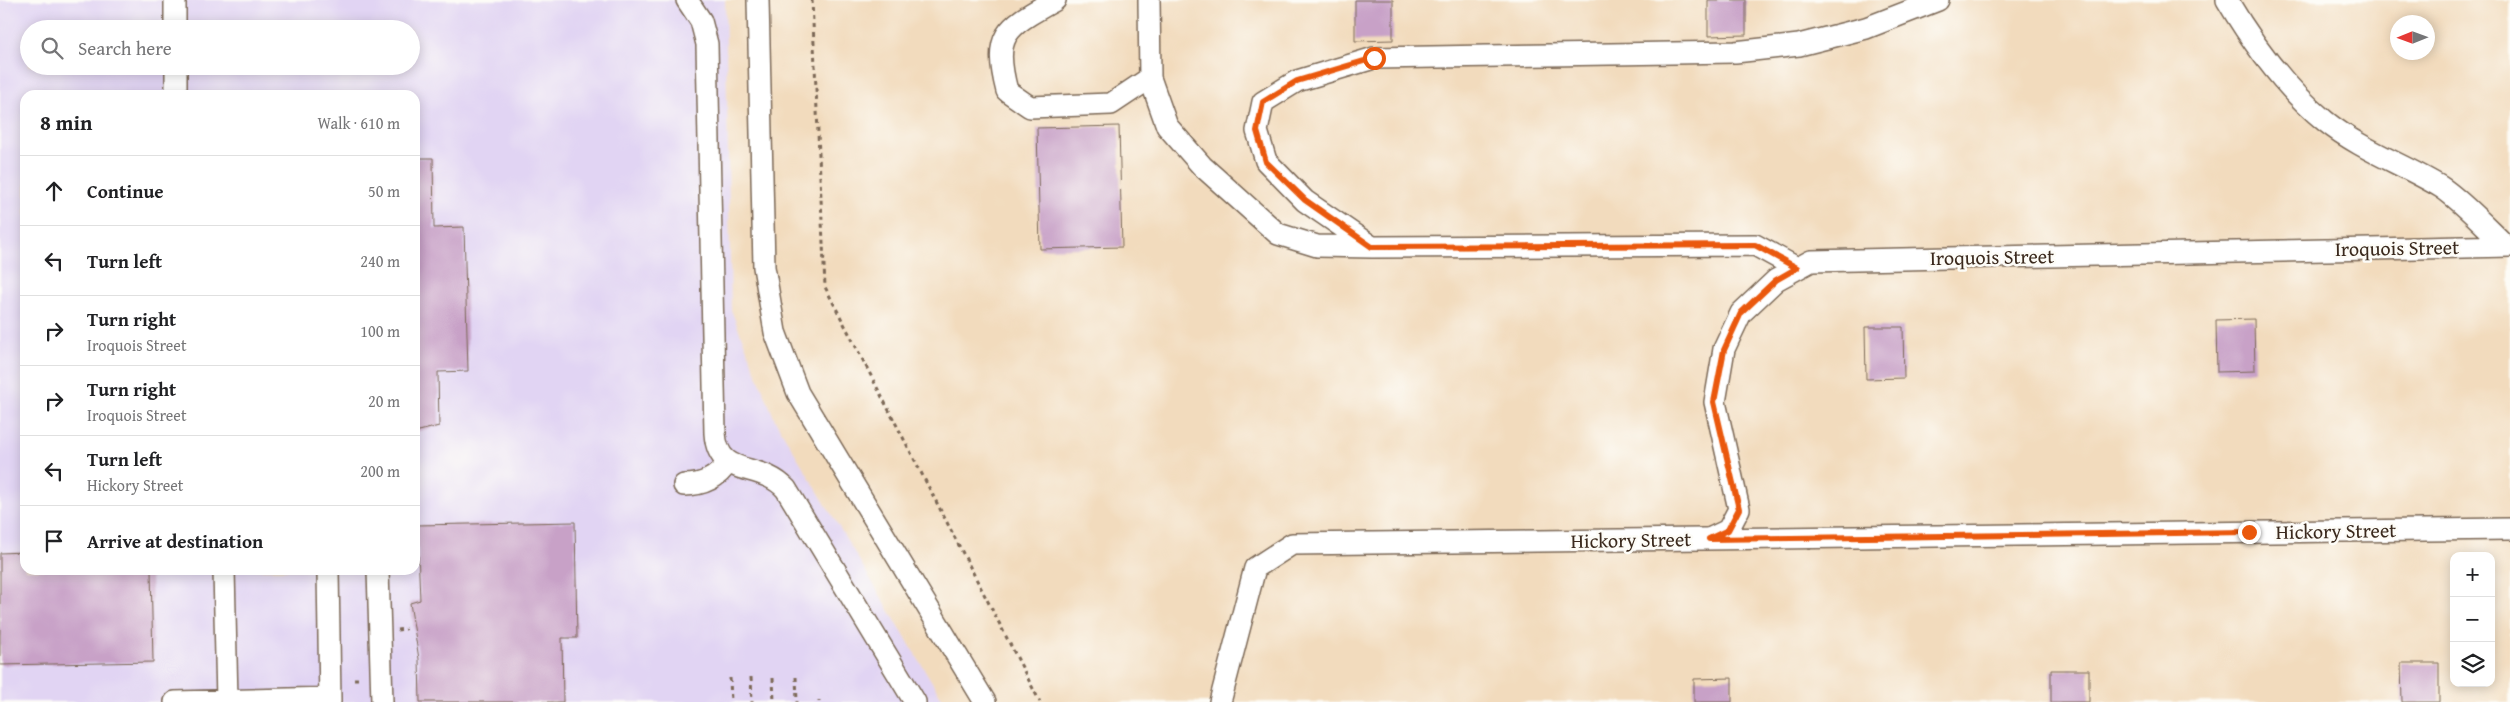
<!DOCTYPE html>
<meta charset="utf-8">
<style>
body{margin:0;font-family:"Gentium Book Plus",serif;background:#f6f6f6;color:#202124}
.controls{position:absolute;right:15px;bottom:15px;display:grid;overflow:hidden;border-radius:10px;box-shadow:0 2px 12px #0003}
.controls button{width:45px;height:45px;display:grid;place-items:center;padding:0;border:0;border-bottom:1px solid #e0e0e0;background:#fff;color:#202124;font:25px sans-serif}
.compass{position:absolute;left:2390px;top:15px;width:45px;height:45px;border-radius:50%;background:#fff;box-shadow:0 2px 12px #0003;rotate:269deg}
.stop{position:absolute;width:15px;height:15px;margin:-11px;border:4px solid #ea580c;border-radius:50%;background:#fff}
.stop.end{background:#ea580c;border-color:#fff;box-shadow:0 1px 5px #0008}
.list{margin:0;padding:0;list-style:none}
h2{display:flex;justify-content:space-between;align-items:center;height:65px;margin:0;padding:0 20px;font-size:21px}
h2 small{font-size:16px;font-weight:400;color:#757577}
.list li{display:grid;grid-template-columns:32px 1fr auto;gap:15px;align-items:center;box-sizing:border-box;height:70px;padding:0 20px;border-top:1px solid #e0e0e0}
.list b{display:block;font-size:19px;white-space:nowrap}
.list p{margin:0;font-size:16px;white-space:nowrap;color:#757577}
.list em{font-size:16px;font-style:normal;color:#757577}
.icon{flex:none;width:28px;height:28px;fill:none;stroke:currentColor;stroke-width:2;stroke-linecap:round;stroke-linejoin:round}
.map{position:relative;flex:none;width:2510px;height:702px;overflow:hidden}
.search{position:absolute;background:#fff;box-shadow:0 2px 12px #0003;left:20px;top:20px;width:400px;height:55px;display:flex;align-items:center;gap:12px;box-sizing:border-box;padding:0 18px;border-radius:28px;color:#757577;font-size:19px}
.panel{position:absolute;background:#fff;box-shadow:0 2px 12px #0003;left:20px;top:90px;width:400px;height:485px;border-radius:15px}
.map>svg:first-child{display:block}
.built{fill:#e1d4f3;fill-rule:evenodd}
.building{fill:#c8a1c7}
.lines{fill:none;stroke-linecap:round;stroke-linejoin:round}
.minor-casing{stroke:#7b6856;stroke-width:24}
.path{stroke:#7b6856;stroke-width:3;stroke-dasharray:4 4;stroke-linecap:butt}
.minor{stroke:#fff;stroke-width:21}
.route{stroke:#ea580c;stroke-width:6}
.labels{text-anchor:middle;stroke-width:5;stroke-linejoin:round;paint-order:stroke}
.street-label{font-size:20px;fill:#3b2a1e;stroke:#fdfcf7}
</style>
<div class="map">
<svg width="2510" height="702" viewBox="0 0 2510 702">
<rect width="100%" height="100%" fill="#fdfcf7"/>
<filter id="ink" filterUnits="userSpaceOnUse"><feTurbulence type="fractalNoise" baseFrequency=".02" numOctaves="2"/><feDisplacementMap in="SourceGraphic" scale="10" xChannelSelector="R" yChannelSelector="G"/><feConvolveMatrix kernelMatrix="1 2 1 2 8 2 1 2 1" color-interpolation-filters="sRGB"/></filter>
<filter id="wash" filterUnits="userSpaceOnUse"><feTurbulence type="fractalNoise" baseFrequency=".0096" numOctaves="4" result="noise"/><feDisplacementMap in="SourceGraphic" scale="20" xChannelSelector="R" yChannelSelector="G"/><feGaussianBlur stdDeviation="1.12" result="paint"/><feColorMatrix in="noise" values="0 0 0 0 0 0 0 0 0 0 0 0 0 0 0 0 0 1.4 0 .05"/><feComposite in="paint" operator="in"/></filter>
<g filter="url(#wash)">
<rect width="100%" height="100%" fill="#f2dbbd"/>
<!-- built -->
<path class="built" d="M0,0H725L731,310L775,420L944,702H0ZM29,29H411V66H29ZM25,95H415V570H25Z"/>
<g id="blocks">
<!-- building -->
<path class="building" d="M1355,0H1393V40L1355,41Z
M1708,0H1746V35L1708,36Z
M1119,126L1122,247L1040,249L1037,128Z
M415,158H433L434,228L464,227L468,371L438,372L439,426L415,432Z
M2254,319L2255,371L2217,372L2216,320Z
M1865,327H1903L1904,378L1866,379Z
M575,522L577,638H562L563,702H420L419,659L410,603L420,600L417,525Z
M25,552V570H151L153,662L0,665V553Z
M2401,663H2439V702H2402Z
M2051,670H2089V702H2051Z
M1732,678V702H1694V679Z"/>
</g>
</g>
<g filter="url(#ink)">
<use href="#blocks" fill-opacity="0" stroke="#7b6856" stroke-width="1"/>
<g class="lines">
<!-- minor casing -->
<g class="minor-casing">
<path id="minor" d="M175,0V29
M687,0L701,21L707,44L715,433C718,480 759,460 786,489L915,702
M758,0L764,267L775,332L798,393L985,702
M1055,0C1007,27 992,33 1007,91L1030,107L1111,104L1150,78L1149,0
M2227,0C2253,44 2286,89 2325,121C2361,150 2403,164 2441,187C2461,200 2488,229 2506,246
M176,66V90
M1150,78L1167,126L1202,166L1278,234L1317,246L1372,247
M1797,268L1755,245L1372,247L1305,201L1266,161L1257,131L1263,102L1297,81L1374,58L1735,52L1799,45L1866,28L1938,0
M684,485C703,485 718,478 728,462
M1709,539L1728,530L1739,509L1715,402L1724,349L1741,313L1776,280L1811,261L2510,246
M224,570L227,701
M328,570L330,702
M378,570L382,702
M175,702L330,698
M1220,702L1255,568L1292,544L2510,529"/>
</g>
<!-- path -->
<path class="path" d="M812,0L825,287L1040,702
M397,630L406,629
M751,677L752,702
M796,677L797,702
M730,678L731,702
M773,678L774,702
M354,679H362
M819,700V702"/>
<!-- minor -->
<use href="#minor" class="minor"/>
</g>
</g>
<g class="lines" filter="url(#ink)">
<!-- route -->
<path class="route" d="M1374,58L1297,81L1263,102L1257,131L1266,162L1305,200L1372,247L1755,245L1797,268L1776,280L1741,313L1724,350L1714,402L1739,509L1728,530L1709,539L2249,532"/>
</g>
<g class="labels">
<!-- street labels -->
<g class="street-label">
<text transform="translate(2397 248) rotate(-1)" y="7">Iroquois Street</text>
<text transform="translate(1992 257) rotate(-1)" y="7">Iroquois Street</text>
<text transform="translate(2336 531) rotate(-1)" y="7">Hickory Street</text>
<text transform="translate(1631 540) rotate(-1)" y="7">Hickory Street</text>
</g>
</g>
</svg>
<div class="controls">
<button>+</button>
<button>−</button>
<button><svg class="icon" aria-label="layers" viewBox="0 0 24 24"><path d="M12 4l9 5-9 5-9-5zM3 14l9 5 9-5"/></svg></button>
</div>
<svg class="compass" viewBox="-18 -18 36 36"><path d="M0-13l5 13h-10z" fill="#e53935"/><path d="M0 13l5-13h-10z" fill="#757577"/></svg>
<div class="stop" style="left:1374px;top:58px"></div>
<div class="stop end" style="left:2249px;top:532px"></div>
<div class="search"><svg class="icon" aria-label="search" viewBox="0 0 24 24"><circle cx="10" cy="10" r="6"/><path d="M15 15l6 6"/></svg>Search here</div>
<section class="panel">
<h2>8 min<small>Walk · 610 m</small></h2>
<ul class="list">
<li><svg class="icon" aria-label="ahead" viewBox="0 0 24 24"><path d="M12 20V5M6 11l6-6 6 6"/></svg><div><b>Continue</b></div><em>50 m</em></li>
<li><svg class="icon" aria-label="left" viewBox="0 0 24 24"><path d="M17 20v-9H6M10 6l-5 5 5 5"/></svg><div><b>Turn left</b></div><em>240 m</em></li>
<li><svg class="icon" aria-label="right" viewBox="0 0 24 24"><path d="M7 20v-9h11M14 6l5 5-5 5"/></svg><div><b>Turn right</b><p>Iroquois Street</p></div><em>100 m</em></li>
<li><svg class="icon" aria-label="right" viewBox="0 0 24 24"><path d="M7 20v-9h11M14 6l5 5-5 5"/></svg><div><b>Turn right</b><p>Iroquois Street</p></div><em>20 m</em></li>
<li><svg class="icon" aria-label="left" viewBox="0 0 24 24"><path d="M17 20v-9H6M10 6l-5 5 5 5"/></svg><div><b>Turn left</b><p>Hickory Street</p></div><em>200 m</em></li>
<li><svg class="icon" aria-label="arrive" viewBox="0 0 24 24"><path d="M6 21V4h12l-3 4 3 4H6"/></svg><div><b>Arrive at destination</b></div></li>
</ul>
</section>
</div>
